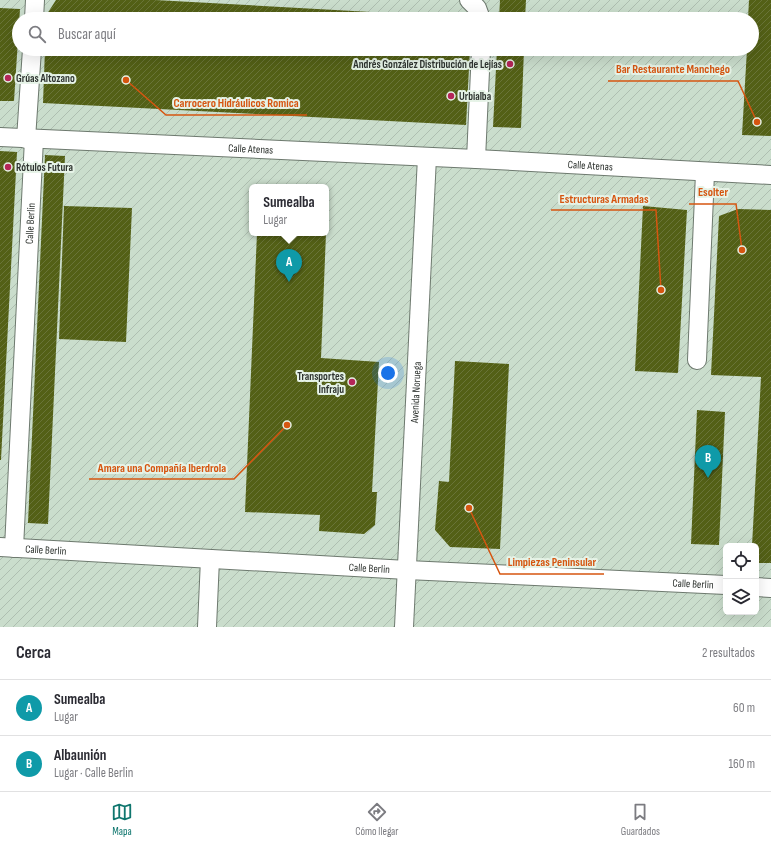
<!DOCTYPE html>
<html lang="es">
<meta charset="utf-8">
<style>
body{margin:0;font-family:"Sofia Sans Condensed",sans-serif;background:#f7f7f7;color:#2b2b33}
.controls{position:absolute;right:12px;bottom:12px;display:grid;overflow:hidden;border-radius:6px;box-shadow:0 4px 16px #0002}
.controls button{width:36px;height:36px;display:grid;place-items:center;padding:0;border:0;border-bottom:1px solid #e1e1e2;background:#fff;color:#2b2b33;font:20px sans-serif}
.you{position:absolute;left:388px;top:373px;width:14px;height:14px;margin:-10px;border:3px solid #fff;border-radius:50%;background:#1a73e8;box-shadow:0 0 0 6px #1a73e833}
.badge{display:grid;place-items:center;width:26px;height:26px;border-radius:50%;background:#0f766e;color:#fff;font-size:13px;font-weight:700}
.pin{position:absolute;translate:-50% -33px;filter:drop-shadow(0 1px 2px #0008)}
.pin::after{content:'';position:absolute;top:21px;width:14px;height:12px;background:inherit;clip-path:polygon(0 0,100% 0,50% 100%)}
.popup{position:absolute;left:249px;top:184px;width:80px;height:52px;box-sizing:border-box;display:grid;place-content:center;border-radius:6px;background:#fff;filter:drop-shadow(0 1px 3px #0005);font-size:13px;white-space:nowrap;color:#7c7c81}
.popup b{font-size:15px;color:#2b2b33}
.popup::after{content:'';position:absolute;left:50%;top:100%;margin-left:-8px;border:8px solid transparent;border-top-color:#fff}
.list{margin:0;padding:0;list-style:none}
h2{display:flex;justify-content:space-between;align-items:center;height:52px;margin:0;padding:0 16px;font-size:17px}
h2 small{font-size:13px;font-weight:400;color:#7c7c81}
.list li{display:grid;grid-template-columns:26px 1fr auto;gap:12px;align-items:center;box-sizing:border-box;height:56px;padding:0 16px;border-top:1px solid #e1e1e2}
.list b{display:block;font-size:15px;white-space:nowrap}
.list p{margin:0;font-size:13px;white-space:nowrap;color:#7c7c81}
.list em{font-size:13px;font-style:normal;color:#7c7c81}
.icon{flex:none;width:22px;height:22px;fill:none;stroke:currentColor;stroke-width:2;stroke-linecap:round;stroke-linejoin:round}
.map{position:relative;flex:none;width:771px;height:627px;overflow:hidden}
.search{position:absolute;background:#fff;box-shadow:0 4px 16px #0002;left:12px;right:12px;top:12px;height:44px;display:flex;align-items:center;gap:10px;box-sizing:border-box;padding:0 14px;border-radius:22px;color:#7c7c81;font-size:15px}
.sheet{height:164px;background:#fff}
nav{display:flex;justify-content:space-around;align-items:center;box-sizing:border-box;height:56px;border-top:1px solid #e1e1e2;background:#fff;font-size:11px;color:#7c7c81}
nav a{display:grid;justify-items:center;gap:2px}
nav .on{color:#0f766e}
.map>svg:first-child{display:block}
.industrial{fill:url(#industrial-furrows);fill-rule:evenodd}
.building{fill:url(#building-hatch)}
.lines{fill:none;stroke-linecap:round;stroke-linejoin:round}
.minor-casing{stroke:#6d796e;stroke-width:20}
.minor{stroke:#fff;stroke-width:18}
.poi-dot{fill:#b42558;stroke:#e6f3e7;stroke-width:1.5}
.labels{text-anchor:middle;stroke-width:4;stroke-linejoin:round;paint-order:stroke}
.poi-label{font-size:11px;font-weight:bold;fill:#2f3430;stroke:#e6f3e7;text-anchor:start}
.street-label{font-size:11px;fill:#2f3430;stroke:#e6f3e7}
.leader{fill:none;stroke:#d65510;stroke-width:1.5}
.callout-dot{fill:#d65510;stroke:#e6f3e7;stroke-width:1.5}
.callout-label{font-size:12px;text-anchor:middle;font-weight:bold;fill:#d65510;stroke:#e6f3e7;stroke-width:4;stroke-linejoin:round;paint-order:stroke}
</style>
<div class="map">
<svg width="771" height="627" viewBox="0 0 771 627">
<defs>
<pattern id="industrial-furrows" width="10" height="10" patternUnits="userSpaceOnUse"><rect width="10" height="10" fill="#caddcc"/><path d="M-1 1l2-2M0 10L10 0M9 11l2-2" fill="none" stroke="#aebeb0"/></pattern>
<pattern id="building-hatch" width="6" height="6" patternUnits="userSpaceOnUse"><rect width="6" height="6" fill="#536016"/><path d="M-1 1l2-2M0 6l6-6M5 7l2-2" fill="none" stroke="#697438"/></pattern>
</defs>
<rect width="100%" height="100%" fill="#d9e6da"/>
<!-- industrial -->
<path class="industrial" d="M0,0H771V627H0ZM19,19H752V49H19ZM252,187H326V233H252ZM726,546H756V612H726Z"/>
<!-- building -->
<path class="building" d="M56,0H155L461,17L462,19H47V14Z
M500,0H526L525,19H499Z
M749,0H771V136L742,135L747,49H752V19H748Z
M0,8L20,9L14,101H0Z
M45,49H470L466,125L43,103Z
M497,49H524L521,128L493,127Z
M0,151L17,152L1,460H0Z
M45,155L65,156L48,524L28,523Z
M64,206L132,208L126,342L59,339Z
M643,206L687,210L678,373L635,371Z
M738,209L771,210V563H756V546H752L761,377L711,375L719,216Z
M257,233H326L321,358L379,362L372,492H377L375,525L364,534L319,531L320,515L245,512Z
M455,361L509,364L500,549L450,547L435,530L439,481L449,482Z
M697,410L725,412L719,545L691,544Z"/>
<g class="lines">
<!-- minor casing -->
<g class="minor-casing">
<g id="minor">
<path d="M469,0L477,8L481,19"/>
<path d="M34,19L35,0"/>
<path id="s1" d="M0,137L476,159L771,175"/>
<path d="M26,139L32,49"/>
<path d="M476,159L481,49"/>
<path d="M697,360L705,173"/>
<path id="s2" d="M0,547L407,570L726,585"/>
<path id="s3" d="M14,548L34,139"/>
<path d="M756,587L771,588"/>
<path d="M207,627L210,559"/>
<path id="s4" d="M404,627L427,157"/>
</g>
</g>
<!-- minor -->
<use href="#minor" class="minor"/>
</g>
<!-- markers -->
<g class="poi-dot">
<circle cx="510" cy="64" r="4"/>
<circle cx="8" cy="78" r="4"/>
<circle cx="451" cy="96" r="4"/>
<circle cx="8" cy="167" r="4"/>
<circle cx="352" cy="382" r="4"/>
</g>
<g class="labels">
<!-- poi labels -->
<g class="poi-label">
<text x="502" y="68" text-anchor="end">Andrés González Distribución de Lejías</text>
<text x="16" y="82">Grúas Altozano</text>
<text x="459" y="100">Urbialba</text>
<text x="16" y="171">Rótulos Futura</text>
<text x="344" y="380" text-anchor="end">Transportes<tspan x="344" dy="13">Infraju</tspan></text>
</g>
<!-- street labels -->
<g class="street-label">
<text dy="4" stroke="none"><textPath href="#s1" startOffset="251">Calle Atenas</textPath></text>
<text dy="4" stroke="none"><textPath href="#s1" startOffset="591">Calle Atenas</textPath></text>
<text dy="4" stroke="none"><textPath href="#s3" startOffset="325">Calle Berlin</textPath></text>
<text dy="4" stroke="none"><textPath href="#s4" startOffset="235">Avenida Noruega</textPath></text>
<text dy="4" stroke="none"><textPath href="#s2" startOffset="46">Calle Berlin</textPath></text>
<text dy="4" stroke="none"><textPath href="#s2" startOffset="370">Calle Berlin</textPath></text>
<text dy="4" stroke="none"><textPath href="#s2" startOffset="694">Calle Berlin</textPath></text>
</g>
</g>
<!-- callouts -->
<path class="leader" d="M757 122L738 81H608M126 80L166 115H307M742 250L736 204H689M661 290L656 210H551M287 425L234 479H89M469 508L500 574H604"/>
<g class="callout-dot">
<circle cx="757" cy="122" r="4"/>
<circle cx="126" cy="80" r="4"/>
<circle cx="742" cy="250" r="4"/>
<circle cx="661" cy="290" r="4"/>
<circle cx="287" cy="425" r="4"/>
<circle cx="469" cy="508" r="4"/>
</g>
<g class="callout-label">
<text x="673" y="73">Bar Restaurante Manchego</text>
<text x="236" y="107">Carrocero Hidráulicos Romica</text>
<text x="713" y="196">Esolter</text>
<text x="604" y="203">Estructuras Armadas</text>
<text x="162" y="472">Amara una Compañía Iberdrola</text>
<text x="552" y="566">Limpiezas Peninsular</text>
</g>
</svg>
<div class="controls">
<button><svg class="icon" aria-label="locate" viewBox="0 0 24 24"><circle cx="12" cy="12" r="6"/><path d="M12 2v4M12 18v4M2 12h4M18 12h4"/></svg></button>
<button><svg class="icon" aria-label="layers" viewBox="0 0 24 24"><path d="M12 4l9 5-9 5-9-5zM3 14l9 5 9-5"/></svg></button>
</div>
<div class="you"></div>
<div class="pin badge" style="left:289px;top:282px;background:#0f9aa8">A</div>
<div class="popup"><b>Sumealba</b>Lugar</div>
<div class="pin badge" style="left:708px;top:478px;background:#0f9aa8">B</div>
<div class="search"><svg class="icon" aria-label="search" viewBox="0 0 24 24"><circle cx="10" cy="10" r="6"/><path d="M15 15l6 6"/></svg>Buscar aquí</div>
</div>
<section class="sheet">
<h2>Cerca<small>2 resultados</small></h2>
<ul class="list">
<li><span class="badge" style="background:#0f9aa8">A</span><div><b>Sumealba</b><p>Lugar</p></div><em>60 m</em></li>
<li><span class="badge" style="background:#0f9aa8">B</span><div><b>Albaunión</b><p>Lugar · Calle Berlin</p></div><em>160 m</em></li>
</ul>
</section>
<nav>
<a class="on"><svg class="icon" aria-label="map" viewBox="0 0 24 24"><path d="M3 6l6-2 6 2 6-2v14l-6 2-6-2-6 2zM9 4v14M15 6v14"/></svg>Mapa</a>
<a><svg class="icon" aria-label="directions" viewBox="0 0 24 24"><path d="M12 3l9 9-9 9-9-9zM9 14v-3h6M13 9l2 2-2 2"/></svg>Cómo llegar</a>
<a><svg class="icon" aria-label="saved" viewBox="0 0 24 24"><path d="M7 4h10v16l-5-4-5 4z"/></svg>Guardados</a>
</nav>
